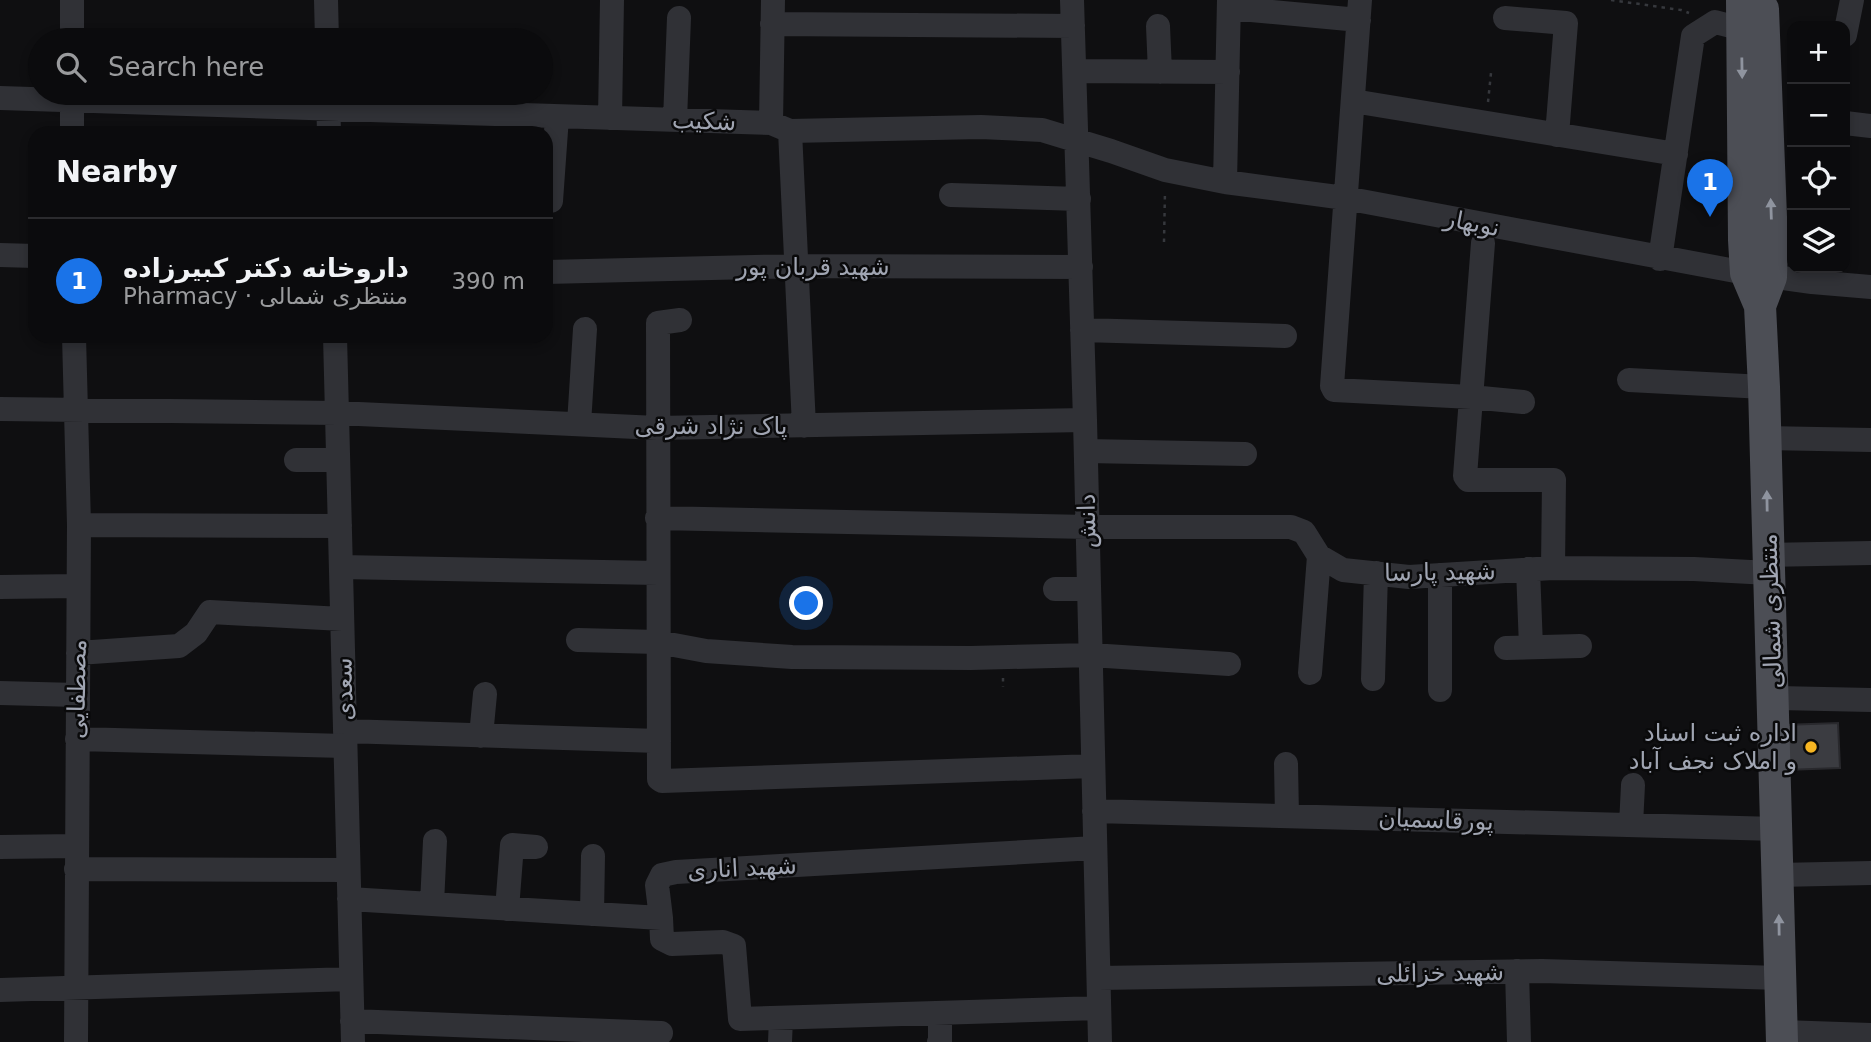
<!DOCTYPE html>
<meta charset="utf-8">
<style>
body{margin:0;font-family:"DejaVu Sans",Vazirmatn,sans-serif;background:#19191b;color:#f1f3f6}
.controls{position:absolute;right:21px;top:21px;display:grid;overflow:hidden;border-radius:14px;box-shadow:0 4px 10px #0003}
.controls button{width:63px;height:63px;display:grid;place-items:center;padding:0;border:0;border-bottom:2px solid #2b2b2e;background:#0b0b0d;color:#f1f3f6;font:35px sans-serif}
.you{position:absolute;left:807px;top:604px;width:24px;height:24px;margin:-18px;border:5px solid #fff;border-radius:50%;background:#1a73e8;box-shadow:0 0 0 10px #1a73e833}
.badge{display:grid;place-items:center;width:46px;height:46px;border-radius:50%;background:#1a73e8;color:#fff;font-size:23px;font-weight:700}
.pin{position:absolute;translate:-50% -58px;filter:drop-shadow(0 2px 4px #0008)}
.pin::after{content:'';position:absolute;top:37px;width:24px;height:21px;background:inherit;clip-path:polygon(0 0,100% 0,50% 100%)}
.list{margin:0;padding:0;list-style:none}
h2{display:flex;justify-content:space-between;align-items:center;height:91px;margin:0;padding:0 28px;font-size:30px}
h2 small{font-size:23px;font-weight:400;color:#9a9b9d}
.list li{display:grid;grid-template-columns:46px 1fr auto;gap:21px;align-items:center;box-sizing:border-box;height:126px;padding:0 28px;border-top:2px solid #2b2b2e}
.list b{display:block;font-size:26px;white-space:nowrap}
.list p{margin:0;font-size:23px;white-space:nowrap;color:#9a9b9d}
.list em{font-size:23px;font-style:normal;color:#9a9b9d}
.icon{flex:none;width:38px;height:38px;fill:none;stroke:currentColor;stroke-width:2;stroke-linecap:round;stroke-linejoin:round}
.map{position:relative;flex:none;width:1871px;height:1042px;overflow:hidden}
.search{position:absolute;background:#0b0b0d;box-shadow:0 4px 10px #0003;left:28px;top:28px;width:525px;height:77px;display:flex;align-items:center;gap:18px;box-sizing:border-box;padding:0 24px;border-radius:38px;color:#9a9b9d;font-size:26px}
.panel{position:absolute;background:#0b0b0d;box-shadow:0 4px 10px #0003;left:28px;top:126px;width:525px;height:217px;border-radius:21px}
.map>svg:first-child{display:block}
.building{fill:#3b3c41;stroke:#29292d;stroke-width:2}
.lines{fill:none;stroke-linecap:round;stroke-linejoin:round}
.path{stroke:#36383d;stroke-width:2.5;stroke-dasharray:3.5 5;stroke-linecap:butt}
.minor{stroke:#303136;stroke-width:24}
.major{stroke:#4c4e55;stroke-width:32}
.oneway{fill:#8f949f}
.poi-dot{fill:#f6b522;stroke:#0a0a0b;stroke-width:2.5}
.labels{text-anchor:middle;stroke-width:5;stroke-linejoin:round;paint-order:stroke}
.street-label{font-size:24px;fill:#a0a5b2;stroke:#0a0a0b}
.poi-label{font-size:24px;fill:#a0a5b2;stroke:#0a0a0b;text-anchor:end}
</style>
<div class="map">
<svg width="1871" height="1042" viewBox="0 0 1871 1042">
<rect width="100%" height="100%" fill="#0f0f11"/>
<!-- building -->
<path class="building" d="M1838,723L1840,768L1785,770L1783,725Z"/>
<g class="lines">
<!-- path -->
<path class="path" d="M1611,0L1681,10L1689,13
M1488,102L1491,73
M1164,242L1165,191
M1003,678V687"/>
<!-- minor -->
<path class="minor" d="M326,0L327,40
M1072,0L1085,420L1100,1042
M1360,0L1332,386L1334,390L1471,397L1523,402
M1229,8L1359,20
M1505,18L1566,23L1557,135
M772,24L1073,26
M1158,26L1160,72
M1845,35L1852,0
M72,40V0
M1075,71L1228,72
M72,93V133
M328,93L329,133
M0,98L771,123L790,131L981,127L1042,130L1111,151L1165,170L1225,182L1345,198L1746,273L1812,282L1871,287
M1353,101L1676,154
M610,118L612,0
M675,120L679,18
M771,123L773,0
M1845,123L1871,126
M790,131L804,426
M1225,182L1229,0
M951,195L1079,199
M551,201L557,117
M1483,243L1465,476L1468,480H1554L1553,568
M0,255L35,256
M1660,259L1693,36L1715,22L1742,29
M546,272L797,266L1081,267
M680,320L658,323L659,779L662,781L1093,766
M1082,330L1285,336
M74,336L79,525L76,1042
M335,336L353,1042
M1629,380L1764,387
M0,409L337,413L657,428L1085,420
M579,424L585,329
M1766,438L1871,440
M1086,451L1245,454
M296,460H338
M657,518L1088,527H1291L1304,532L1319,556L1343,570L1409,577L1553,568L1694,569L1769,573
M79,525L340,526
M1768,555L1871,553
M341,567L658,573
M1528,569L1531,647
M1440,575V690
M0,587L78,586
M1055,589H1089
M578,640L658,642L706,651L792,657L971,658L1091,655L1229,664
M1506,648L1580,646
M78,653L179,646L196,633L210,612L342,619
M1310,673L1319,556
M1373,679L1376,573
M0,693L77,695
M1774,698L1871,700
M345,731L659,741
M481,736L485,694
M77,739L345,746
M1286,764L1287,816
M1094,811L1777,829
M1631,825L1633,785
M0,847L76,846
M76,869L348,870
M1778,875L1871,873
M349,899L661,918L657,885L662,875L676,872L1095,848
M432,904L435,841
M507,909L512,845L536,847
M592,914L593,856
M661,918L662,939L672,944L723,942L734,946L740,1019L1099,1008
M1517,971L1519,1042
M1099,978L1542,971L1780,978
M0,990L351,979
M352,1021L661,1033
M1782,1032L1871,1035
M780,1042L781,1018
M939,1042L940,1041V1013"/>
<!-- major -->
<path class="major" d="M1742,0L1744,240L1746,273L1760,306L1764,387L1782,1042
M1760,306L1771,277L1772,243L1763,9"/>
</g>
<!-- one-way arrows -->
<defs><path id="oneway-solid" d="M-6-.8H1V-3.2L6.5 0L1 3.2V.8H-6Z" transform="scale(1.75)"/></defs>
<g class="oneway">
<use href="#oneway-solid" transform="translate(1742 68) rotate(89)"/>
<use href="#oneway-solid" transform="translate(1771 209) rotate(-92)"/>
<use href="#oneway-solid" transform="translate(1767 501) rotate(-91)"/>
<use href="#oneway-solid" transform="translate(1779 925) rotate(-91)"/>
</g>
<!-- markers -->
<circle class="poi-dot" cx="1811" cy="747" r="7"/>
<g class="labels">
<!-- street labels -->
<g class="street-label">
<text transform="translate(704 121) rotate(2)" y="8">شکیب</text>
<text transform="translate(1472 223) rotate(11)" y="8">نوبهار</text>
<text x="813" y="275">شهید قربان پور</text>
<text x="711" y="434">پاک نژاد شرقی</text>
<text transform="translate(1087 521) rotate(-91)" y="8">دانش</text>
<text transform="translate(1440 572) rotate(-1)" y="8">شهید پارسا</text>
<text transform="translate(1771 611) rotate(-92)" y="8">منتظری شمالی</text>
<text transform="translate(77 689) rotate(-89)" y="8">مصطفایی</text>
<text transform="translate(344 689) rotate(-91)" y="8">سعدی</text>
<text transform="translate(1436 820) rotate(2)" y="8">پورقاسمیان</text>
<text transform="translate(742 868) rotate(-3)" y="8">شهید اناری</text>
<text transform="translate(1440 973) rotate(-1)" y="8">شهید خزائلی</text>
</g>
<!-- poi labels -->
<g class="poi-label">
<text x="1797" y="741">اداره ثبت اسناد<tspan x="1797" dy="28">و املاک نجف آباد</tspan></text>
</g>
</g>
</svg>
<div class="controls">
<button>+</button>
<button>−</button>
<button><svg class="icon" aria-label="locate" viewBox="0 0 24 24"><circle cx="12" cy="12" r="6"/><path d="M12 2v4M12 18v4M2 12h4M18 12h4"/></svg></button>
<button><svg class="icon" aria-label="layers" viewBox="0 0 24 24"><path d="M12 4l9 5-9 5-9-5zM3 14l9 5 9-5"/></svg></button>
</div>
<div class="you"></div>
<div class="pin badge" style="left:1710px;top:217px">1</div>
<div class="search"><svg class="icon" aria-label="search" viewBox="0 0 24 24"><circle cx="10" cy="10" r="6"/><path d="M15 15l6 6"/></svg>Search here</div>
<section class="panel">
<h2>Nearby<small></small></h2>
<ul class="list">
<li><span class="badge">1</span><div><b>داروخانه دکتر کبیرزاده</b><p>Pharmacy · منتظری شمالی</p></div><em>390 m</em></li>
</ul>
</section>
</div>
